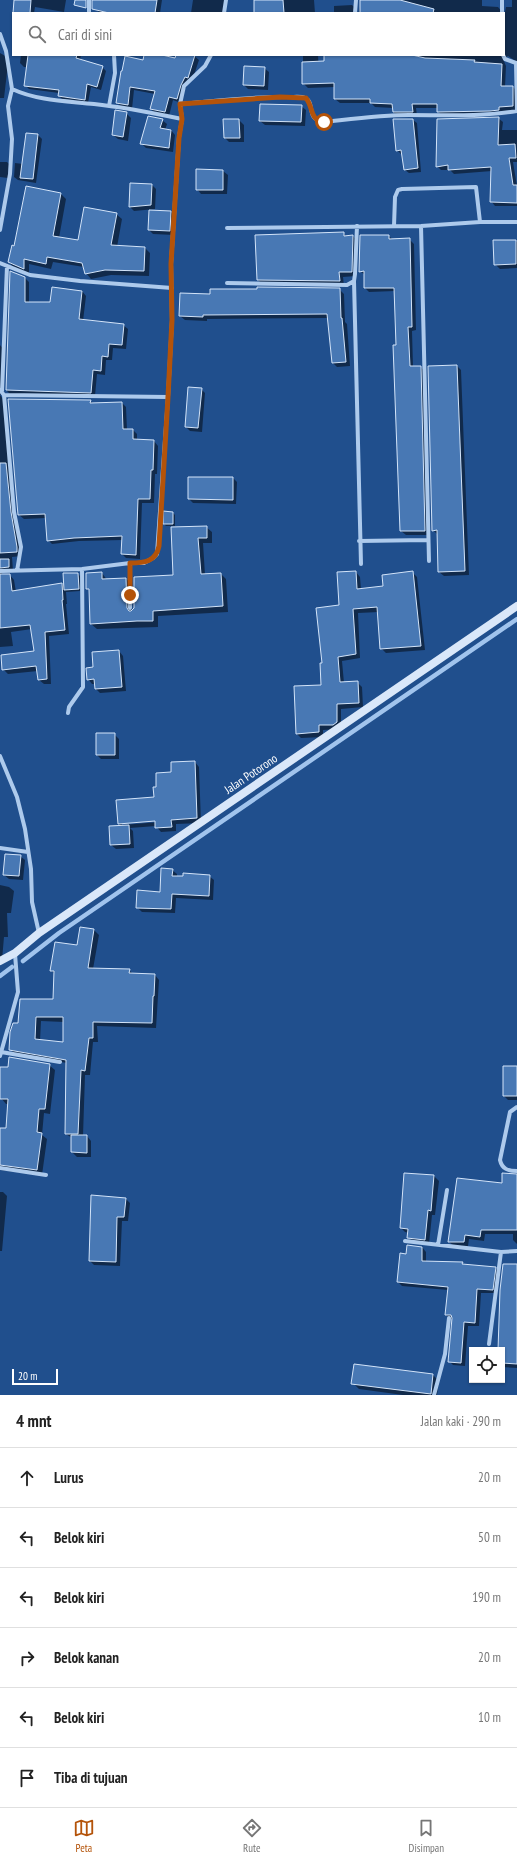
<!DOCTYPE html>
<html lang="id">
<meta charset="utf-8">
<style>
body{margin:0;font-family:"PT Sans Narrow",sans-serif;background:#f6f6f6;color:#222}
.controls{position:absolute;right:12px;bottom:12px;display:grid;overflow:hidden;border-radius:0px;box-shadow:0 1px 3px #0004}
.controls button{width:36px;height:36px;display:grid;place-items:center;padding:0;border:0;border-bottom:1px solid #e0e0e0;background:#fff;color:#222;font:20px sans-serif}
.scale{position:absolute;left:12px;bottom:10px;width:46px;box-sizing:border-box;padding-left:4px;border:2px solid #fff;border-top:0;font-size:11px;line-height:14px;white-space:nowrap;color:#fff;-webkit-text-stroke:3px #204f8d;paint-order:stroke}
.stop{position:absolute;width:12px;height:12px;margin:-9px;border:3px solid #b45309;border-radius:50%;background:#fff}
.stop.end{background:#b45309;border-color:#fff;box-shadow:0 1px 4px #0008}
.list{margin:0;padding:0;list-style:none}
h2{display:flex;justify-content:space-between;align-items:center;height:52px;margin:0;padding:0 16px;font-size:17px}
h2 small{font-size:13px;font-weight:400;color:#767676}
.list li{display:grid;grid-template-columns:26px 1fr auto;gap:12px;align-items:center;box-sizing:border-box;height:60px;padding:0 16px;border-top:1px solid #e0e0e0}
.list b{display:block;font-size:15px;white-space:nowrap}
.list em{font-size:13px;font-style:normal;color:#767676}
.icon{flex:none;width:22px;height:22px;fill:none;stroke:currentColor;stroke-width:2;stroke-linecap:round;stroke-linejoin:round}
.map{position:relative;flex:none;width:517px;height:1395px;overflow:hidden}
.search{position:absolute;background:#fff;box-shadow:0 1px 3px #0004;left:12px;right:12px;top:12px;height:44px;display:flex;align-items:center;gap:10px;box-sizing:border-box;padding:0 14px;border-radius:0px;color:#767676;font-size:15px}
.sheet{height:412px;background:#fff}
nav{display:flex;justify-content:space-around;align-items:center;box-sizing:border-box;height:56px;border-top:1px solid #e0e0e0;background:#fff;font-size:11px;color:#767676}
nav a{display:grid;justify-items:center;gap:2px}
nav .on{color:#b45309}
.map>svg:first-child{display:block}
.shadow{fill:#0007;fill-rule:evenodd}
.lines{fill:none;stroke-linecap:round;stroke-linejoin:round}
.stream{stroke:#a1c4ed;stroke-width:4.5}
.building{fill:#4878b4;stroke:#d3e4f9;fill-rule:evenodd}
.street{stroke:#adcaec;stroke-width:4}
.secondary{stroke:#d9e7f9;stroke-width:8}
.route{stroke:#b45309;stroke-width:5}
.labels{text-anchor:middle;stroke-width:3;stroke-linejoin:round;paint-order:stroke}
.street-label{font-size:12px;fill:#fff;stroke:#204f8d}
</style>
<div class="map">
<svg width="517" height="1395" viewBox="0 0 517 1395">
<rect width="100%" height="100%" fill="#204f8d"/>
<!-- shadow -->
<path class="shadow" d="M15,0H66L64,12L35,7L34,13H14Z
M97,0H162L160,13H100L96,9Z
M193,0H225L223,13H191Z
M255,0H314L315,13H255Z
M361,0H482V6L498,7L503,13H359Z
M512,0H517V62L508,56L503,59L506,66L505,87H513L517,91V110L442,116L438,111V108H416L417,116H398L393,112V108L375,107L371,103H340L335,99V87L308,88L303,83V55H318L319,73L361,55H504V17L506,7H512Z
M352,5L356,9V13H334V6Z
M0,53L7,57L8,64L4,98H0Z
M21,55H81L80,60L102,67L106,71L101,90L91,87L88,103L63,100L59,96V93L29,89L25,85L27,67H24L20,63Z
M145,55H158L176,59L177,55H193L199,60L192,81H189L185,89L181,103L173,100L169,116L155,113L151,109L155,94L134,90L132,109L122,107L117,103L144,61Z
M264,68L269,72L268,90L248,89L244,85Z
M301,106L306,110L305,126L265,125L260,121Z
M126,113L131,118L128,141L118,139L113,135Z
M498,118L503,122L502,130H517V162H513L517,186V206H495L491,201L492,171L454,174L450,170H441L437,166Z
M162,120L167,124L165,130H171L175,135L173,152L146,148L141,143Z
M239,120L244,125V142H229L225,138Z
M413,120L417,123L421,172L409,173L405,170L403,154H401L397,150Z
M26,134L38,135L42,139L36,183L18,180L14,177L15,163L23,164Z
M0,162H7L9,164L8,178L0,177Z
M223,171L228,175L227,194H201L197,189Z
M131,184L152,185L156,189L155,209L134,211L130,207Z
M61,194L66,199L59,238L79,241L116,214L122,219L117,247L145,248L150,253L149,276L111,275L91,279L86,273L84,267L53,262L51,269L29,264V273L14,268L9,262L15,247Z
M170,212L175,216L174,235L153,234L149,230Z
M343,233L347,237L353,236L357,241L356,276L343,277L344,286L262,284L258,280Z
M389,236L393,240L409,239L414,244L416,330L412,331L413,367H420L425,371L429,535H406L401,531L395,291L369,292L365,288V275L360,271Z
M515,241L517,242V268L500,269L495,264Z
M11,272L24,277L29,282V303H51L82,291L86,296L83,321L123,325L128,329L126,349L113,348L112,360H106L105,375L97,374L95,396L11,395L7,391Z
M339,289L344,294L345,322L347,324L350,366L337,367L333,363L329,318L207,319V321L185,320L180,316L211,295Z
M0,345L4,350L3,392L0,395L5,402L15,518L21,556L12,557L13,571L3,572L1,575H10L14,580L16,592L62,584L65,587L78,574L80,576V591L66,592L67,604H66L69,634L49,636L51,684H44L39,680L38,671L8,674L3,669L35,652L32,629L11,632L13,646L0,647Z
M457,366L461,370L469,575L444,576L439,572L438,535L433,530Z
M201,389L205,393L202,432L190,431L186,427Z
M9,400L90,401L94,404L122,403L126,407L127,430H133L137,434V441H154L158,446L157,474H155L154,503H142L140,559L126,558L122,554L123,540L79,541L52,544L48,540L46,518L24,519L19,515Z
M189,478H233L237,482L236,504L193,503L189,499Z
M173,513L175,515V526H166L164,524Z
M206,527L212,532V543H203L205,575L221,574L226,579L228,612L158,616V627L97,629L91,624L90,591L87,588L102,573L107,580L126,579L132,584V613L174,576L172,528Z
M356,572L360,577L361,590L384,586L412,572L417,577L425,650L386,653L381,648L379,612L358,613L360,658L342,661L344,683L357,682L362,687L363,707L341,709V727L338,729L323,730V737L301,738L297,734L322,686L323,664L340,606Z
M119,651L123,656L126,691L100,693L96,689L95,684H92L88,679L94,668Z
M114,734L119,739V759H101L97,755Z
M195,762L199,767L201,823L176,824V831L161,832L156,826L130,828L133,831L134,848L116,849L111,845L122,827L119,824L155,798L172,773ZM160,820V822L122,825V823Z
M20,856L25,860L23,880L9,879L4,875Z
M172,870L177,874V877L209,876L214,880L213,900L176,898L175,913L142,912L137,907L161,893Z
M0,885L9,887L14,891L11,913H7L8,937H4L2,960L0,962Z
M81,928L94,930L99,935L93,969L129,970L133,974L155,975L159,980L156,1028L97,1026L98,1042H93L90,1075H85L83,1136H87L91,1141V1157H77L72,1152V1138L66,1134L67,1063L15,1054L10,1049L19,1024L54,1000L55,974L51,970L78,947ZM41,1021L64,1022V1043L40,1041Z
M49,1065L55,1070L50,1114L44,1113L42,1135L47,1139L42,1175L0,1170V1129H7L9,1104H6L1,1098L0,1079Z
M504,1067H517V1100H508L504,1096Z
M404,1174L434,1176L439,1181L435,1215H432L429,1244L413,1242L408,1237L409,1233L405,1232L401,1228Z
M517,1176V1244L513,1240V1234H485L484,1241L469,1239L468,1246H454L449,1242L458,1179L503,1185Z
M0,1192H3L7,1196L2,1251H0Z
M125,1198L130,1203L128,1221H122L120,1266L94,1265L90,1261Z
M422,1247L426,1252V1262L462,1263L464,1266L495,1268L499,1272L497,1293H481L479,1326H468L465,1366L453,1365L449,1361L453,1319H451L446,1315L448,1290L402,1286L398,1282L407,1255Z
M517,1265V1368L502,1367V1350H497V1348H499Z
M433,1375L439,1381L437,1395H403L359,1389L353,1383Z"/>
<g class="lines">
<!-- stream -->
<path class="stream" d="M23,961L59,933L517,619
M0,976L12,967"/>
</g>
<!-- building -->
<path class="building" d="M14,0H31L30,13H13Z
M75,0H86V8L74,5Z
M92,0H157L155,13H109L92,9Z
M254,0H283L284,13H254Z
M360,0H400L434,9L433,13H360Z
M28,55H77L76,58L103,66L97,87L87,84L85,100L71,98L58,96L59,90L24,86Z
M144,55H162L175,58L176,55H195L188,78L185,77L181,85L177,99L169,97L165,112L150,109L155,91L130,87L128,105L116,103L121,71H122L125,56L143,60Z
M324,55H412L425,58L475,60L474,62L502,64L501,86H513V106L499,107V110L490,111L437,112V104H412L413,112H393L392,104L370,103V99H334V83L302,84V62L324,61Z
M244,66L265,67L264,86L243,85Z
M260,104L302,105L301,122L259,121Z
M115,110L127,112L123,137L112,135Z
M148,116L163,119L160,128L171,130L169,148L140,144Z
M499,117L498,145L515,144L516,158H509L513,185H517V203L490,202L491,167L448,170V165L436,167L437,119Z
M223,119H239L240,138H224Z
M393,119H413L418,168L404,170L401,150L396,151Z
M26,133L38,134L33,179L20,178Z
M196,169L223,170V190H196Z
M130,183L152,184L151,205L129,207Z
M26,186L61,193L53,236L78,240L84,207L117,213L111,245L145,247L144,271L105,270L85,274L82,263L47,257L46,264L24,259V269L8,262L12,245L14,246Z
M149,210L171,211L170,231L148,230Z
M344,232V236L353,235L352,272H339L340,281L257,280L255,235Z
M360,235H389V239L410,238L412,327H408L410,366H421L425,531H400L393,345H396L394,288H364V271L359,272Z
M493,240H516V264L494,265Z
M10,271L25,277V302H50L52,287L82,291L79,319L124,324L122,345L109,344L108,357L102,356L101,371L93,370L91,393L6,390Z
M257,287L340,288L341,318H342L346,362L332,363L327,314L203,315V317L179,316L180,293L210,294V289H257Z
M457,365L465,571L438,572L437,530L432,531L428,366Z
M188,387L202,388L198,428L185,427Z
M8,399L91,400L90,403L122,402L123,429H133V439L154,440L153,470H151L150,499H138L136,555L121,554L122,536L74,538L47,541L45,514L18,515Z
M0,463H6L11,512L17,547V552L0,553Z
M188,477H233V500L188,499Z
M163,511L173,512V524H163Z
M207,526V538H198L201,574L221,573L223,606L153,611V621H137L90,624L89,589H86V573L102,572V579L126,578L127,608L129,611H131L134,608V577L173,575L171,527Z
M0,559H9V567L0,568Z
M356,571L357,589L383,586L382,575L413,571L421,646L380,649L377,607L353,609L356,654L338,657L340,682L358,681L359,703L337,704V722L333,725H319V732L296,734L294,686L321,685L320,663H322L316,608L339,605L337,572Z
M63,573H78L79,589L64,590Z
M0,574H10L12,591L62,583L63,600H62L65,630L45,632L47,679L38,680L36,666L2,670L1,655L34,651L30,625L0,628Z
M119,650L122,687L95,689L94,679L87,680L86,668L93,667L92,652Z
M96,733H115V755H96Z
M195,761L197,818L171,820L172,827L155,828V821L118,824L116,800L154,797L153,787H156V773L171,772V762Z
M129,825L130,844L110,845L109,826Z
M5,854L21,855L19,876L3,875Z
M161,868L173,869L172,876H183V873L210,875L209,896L172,894L171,909L136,908L137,890L160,892Z
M80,927L94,929L88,968L130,969L129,973L155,974L154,996H153L152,1023L93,1022V1038H89L85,1071L81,1070L78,1134H65L66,1060L9,1050L10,1032L13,1023H18L20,999H53L54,971H50L55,942L77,945ZM36,1017H63V1042L35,1039Z
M9,1057L50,1064L45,1109H39L37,1132L42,1133L37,1170L0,1165V1128H6L8,1099H0V1067H8Z
M503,1066H517V1096H503Z
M71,1135H87V1153L71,1152Z
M404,1173L434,1175L431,1211L428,1210L425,1240L407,1238L408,1229L400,1228Z
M502,1173L517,1174V1230H481L480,1237L465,1235L464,1242H448L457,1178L502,1183Z
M91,1195L126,1198L124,1217H117L116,1262L89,1261Z
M407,1245L422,1247V1261L463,1262L462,1264L496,1267L493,1290L477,1289L475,1323L464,1322L461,1363L448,1362L452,1318L451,1315H445L448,1287L397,1282L400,1253L406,1254Z
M503,1264H517V1364L502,1363V1350H498L500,1290Z
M354,1364L433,1374L431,1394L351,1384Z"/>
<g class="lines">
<!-- street -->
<path class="street" d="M89,0V13
M224,13L226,0
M355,13L356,0
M502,13V0
M0,34L6,51L12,89C38,101 67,101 94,104C123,107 153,113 182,119
M503,55L505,59L516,63
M517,63H516L517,111
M180,104C217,101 254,96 290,97C295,97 301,96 305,98C316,103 305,120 324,122C352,119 381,115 409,115C445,115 481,117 517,111
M109,106L115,73L114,55
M394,226L395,197L398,190L402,189L476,187L480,222
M421,226L429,561
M227,228L421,226L480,222H517
M0,230L10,174L12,139L8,106L12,89
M0,263L30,275L80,281L172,288
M354,281L361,564
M227,283L347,285L354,281L355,274L357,226
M0,390L4,395L14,512L21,547L17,571
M2,391L7,266
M4,395L168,397
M359,541L427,540
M130,563V608
M0,571L82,569L130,563H144L153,558L157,554L168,397L172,320L171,264L179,137L182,119L180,104L184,86L205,66L211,55
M68,713L69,707L83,687L82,569
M0,756L17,797L25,829L31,869L32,902L39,933
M0,848L28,852
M1,1052L60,1062
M0,1056L18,992L15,954
M517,1107L510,1112L500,1160C502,1169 508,1171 517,1171
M0,1168L46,1175
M405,1241L501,1252L517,1251
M438,1245L447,1190
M489,1344L501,1252
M434,1395L445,1354L449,1318"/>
<!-- secondary -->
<path class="secondary" d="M0,961L15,953L39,933L517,606"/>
</g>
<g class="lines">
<!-- route -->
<path class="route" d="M130,595V563C144,563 156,562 159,546L168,397L172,320L171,264L179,138L182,119L180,104L280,97L306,98C314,108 309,120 324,122"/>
</g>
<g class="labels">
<!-- street labels -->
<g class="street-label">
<text transform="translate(251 774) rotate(-34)" y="4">Jalan Potorono</text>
</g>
</g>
</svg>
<div class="controls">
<button><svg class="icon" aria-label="locate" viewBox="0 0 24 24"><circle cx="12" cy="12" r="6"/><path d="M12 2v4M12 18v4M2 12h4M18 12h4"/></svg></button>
</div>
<div class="scale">20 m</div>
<div class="stop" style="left:324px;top:122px"></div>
<div class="stop end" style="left:130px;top:595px"></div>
<div class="search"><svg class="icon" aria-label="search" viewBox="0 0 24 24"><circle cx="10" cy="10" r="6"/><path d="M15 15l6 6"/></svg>Cari di sini</div>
</div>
<section class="sheet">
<h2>4 mnt<small>Jalan kaki · 290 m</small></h2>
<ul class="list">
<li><svg class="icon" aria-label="ahead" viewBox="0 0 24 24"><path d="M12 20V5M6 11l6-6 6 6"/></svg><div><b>Lurus</b></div><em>20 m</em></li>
<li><svg class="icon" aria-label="left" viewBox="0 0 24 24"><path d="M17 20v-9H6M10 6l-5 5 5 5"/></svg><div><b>Belok kiri</b></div><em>50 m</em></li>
<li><svg class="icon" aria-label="left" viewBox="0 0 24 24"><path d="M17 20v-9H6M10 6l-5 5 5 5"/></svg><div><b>Belok kiri</b></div><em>190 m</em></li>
<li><svg class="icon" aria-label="right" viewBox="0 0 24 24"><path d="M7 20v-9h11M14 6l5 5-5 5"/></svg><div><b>Belok kanan</b></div><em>20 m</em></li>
<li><svg class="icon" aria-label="left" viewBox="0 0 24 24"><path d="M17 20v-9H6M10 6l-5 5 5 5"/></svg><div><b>Belok kiri</b></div><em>10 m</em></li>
<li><svg class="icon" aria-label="arrive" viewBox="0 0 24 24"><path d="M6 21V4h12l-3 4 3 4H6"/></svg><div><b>Tiba di tujuan</b></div></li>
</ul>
</section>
<nav>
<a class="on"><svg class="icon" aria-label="map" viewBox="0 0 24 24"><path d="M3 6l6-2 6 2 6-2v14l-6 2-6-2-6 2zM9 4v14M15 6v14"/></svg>Peta</a>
<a><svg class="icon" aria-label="directions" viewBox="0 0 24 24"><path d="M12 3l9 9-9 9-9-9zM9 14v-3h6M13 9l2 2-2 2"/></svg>Rute</a>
<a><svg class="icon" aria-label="saved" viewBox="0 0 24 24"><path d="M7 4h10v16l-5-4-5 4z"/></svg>Disimpan</a>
</nav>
